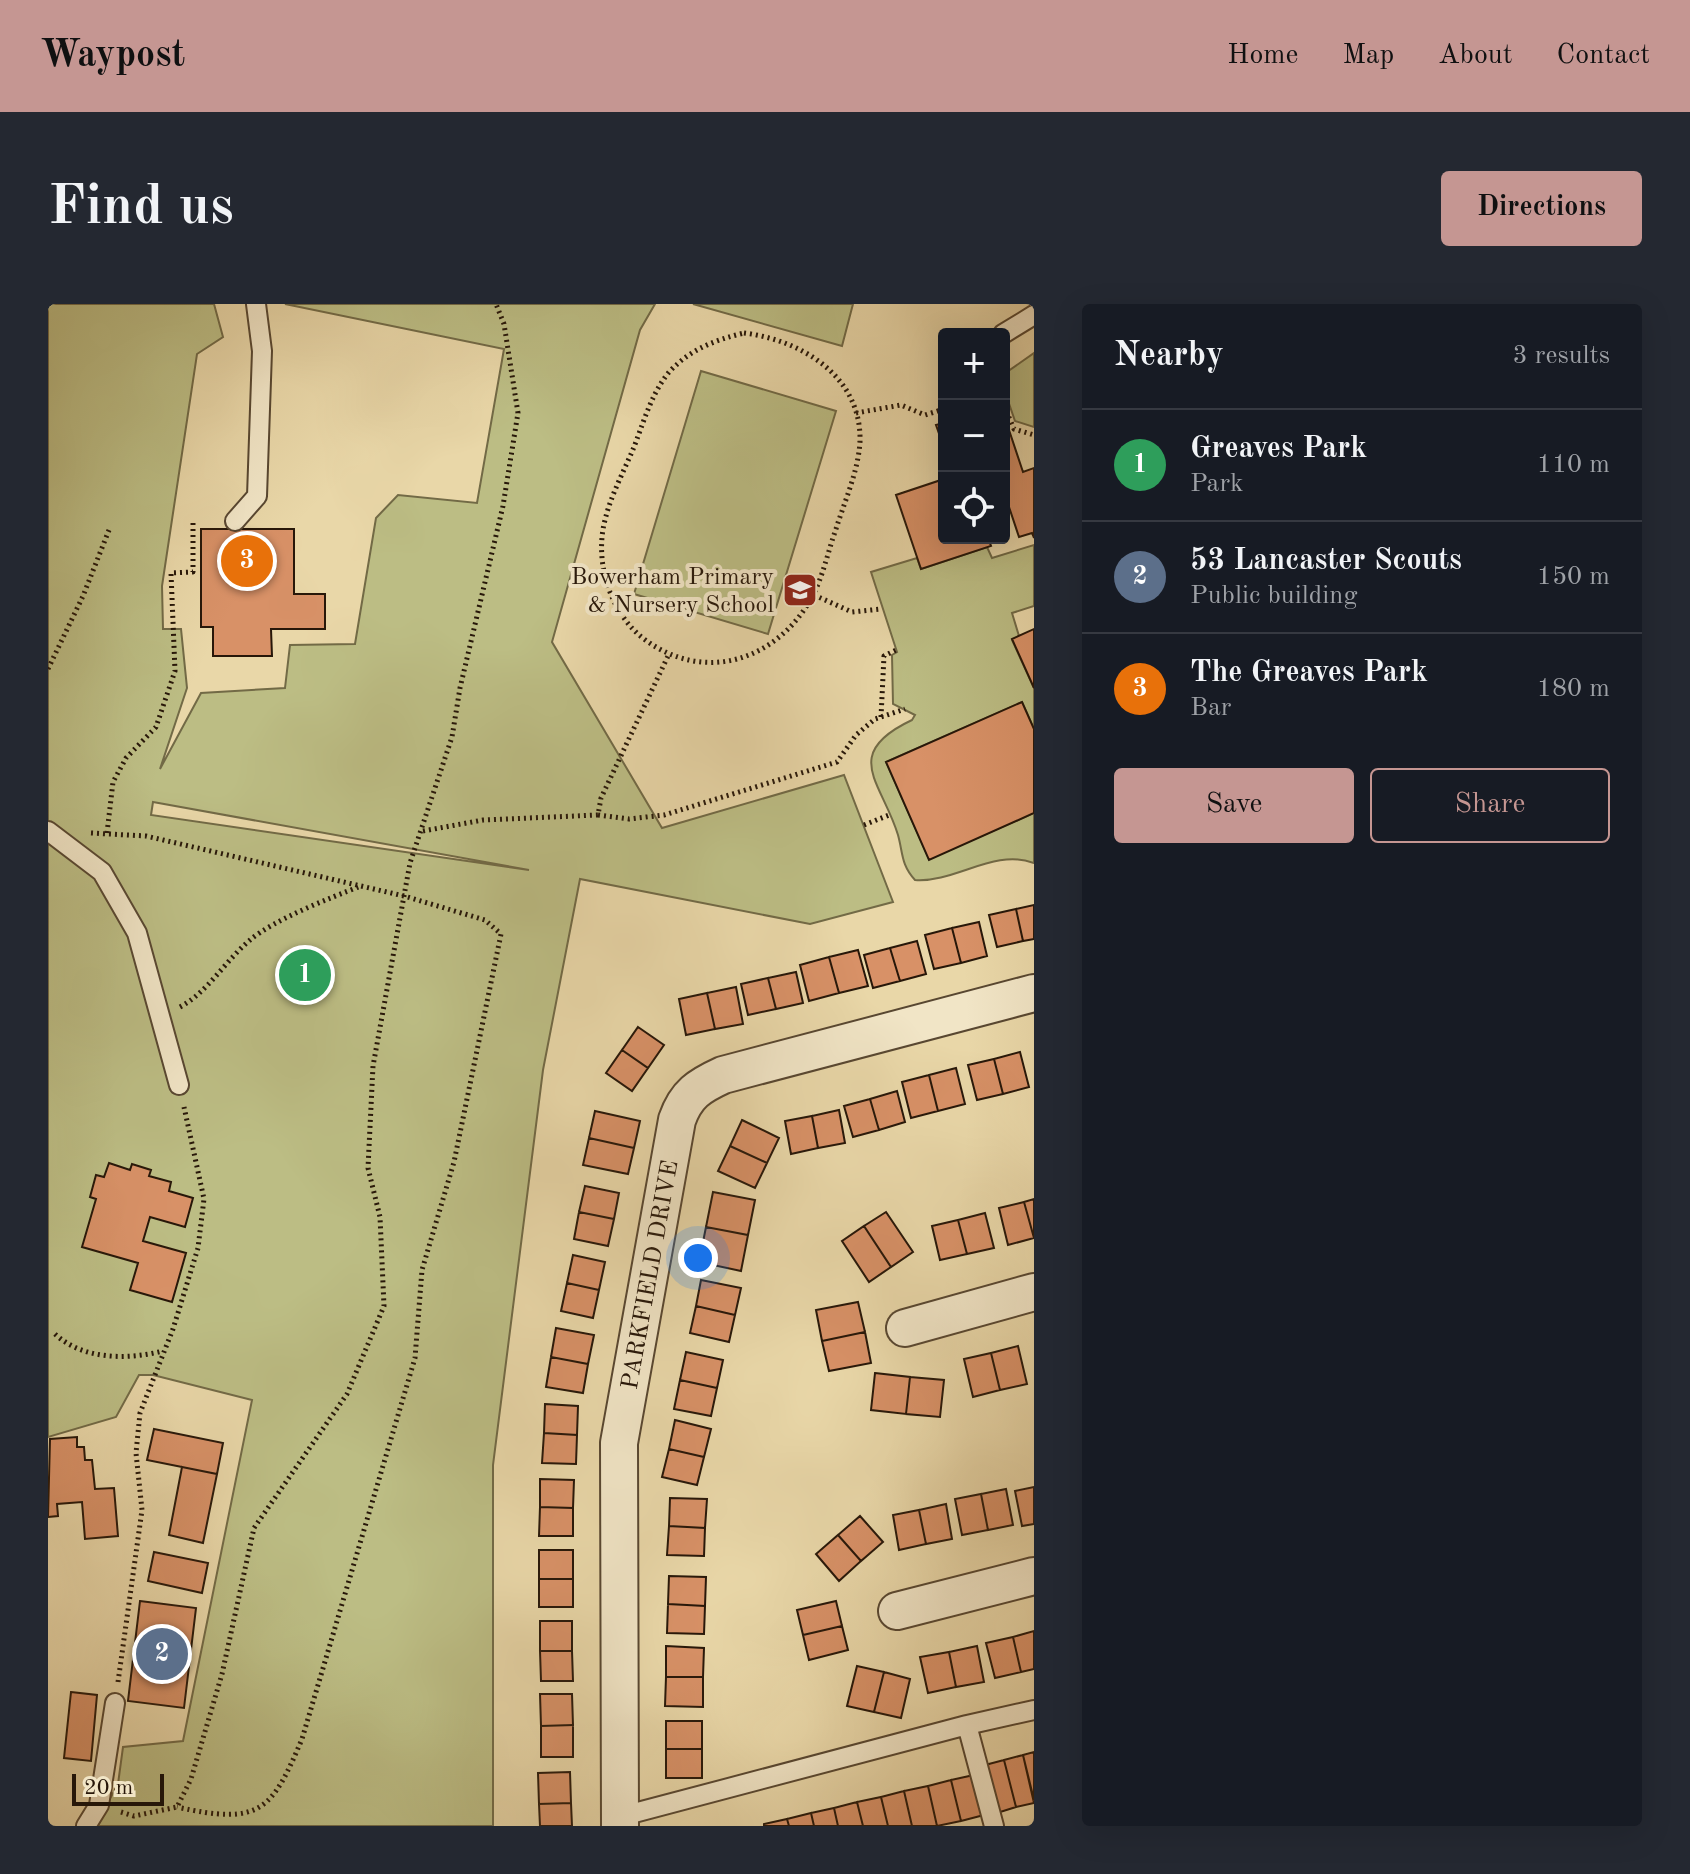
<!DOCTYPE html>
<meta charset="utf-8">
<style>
body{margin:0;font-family:"Old Standard TT",serif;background:#242831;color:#f1f3f6}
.controls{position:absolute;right:24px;top:24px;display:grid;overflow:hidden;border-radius:8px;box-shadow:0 8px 32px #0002}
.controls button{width:72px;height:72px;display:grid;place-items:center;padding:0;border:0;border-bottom:2px solid #363941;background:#171b24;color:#f1f3f6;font:40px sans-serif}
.scale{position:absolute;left:24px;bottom:20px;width:92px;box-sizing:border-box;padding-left:8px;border:4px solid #271709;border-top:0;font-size:22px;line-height:28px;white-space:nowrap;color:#271709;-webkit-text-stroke:6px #f1e5c6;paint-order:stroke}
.you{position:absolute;left:650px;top:954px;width:28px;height:28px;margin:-20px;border:6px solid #fff;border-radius:50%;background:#1a73e8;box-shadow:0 0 0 12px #1a73e833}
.badge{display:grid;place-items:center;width:52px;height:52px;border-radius:50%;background:#c59692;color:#fff;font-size:26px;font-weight:700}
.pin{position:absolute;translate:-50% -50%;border:4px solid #fff;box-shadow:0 2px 8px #0006}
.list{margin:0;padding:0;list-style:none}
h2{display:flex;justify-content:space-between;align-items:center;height:104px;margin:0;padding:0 32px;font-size:34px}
h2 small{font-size:26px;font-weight:400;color:#9ea1a6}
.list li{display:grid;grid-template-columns:52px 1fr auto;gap:24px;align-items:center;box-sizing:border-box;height:112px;padding:0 32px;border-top:2px solid #363941}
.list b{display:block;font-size:30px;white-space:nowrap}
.list p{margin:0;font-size:26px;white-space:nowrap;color:#9ea1a6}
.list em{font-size:26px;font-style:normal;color:#9ea1a6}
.actions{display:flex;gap:16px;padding:24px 32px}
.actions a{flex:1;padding:18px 0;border:2px solid #c59692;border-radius:8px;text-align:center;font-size:28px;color:#c59692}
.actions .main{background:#c59692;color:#111}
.icon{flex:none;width:44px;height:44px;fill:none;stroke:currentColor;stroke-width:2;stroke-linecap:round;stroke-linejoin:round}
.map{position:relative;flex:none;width:986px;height:1522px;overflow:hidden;border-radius:8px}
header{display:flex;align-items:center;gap:48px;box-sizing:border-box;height:112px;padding:0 40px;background:#c59692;color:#111}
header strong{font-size:38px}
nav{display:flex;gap:44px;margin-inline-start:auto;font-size:28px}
.intro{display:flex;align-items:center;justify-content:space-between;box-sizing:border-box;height:192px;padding:0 48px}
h1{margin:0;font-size:56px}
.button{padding:20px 36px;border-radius:8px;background:#c59692;color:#111;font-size:28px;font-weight:700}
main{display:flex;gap:48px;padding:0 48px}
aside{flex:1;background:#171b24;border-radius:8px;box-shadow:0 8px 32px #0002}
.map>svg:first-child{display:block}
.green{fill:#bcbd84;stroke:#726a46;stroke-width:2;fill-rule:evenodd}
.building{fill:#d89167;stroke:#271709;stroke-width:2}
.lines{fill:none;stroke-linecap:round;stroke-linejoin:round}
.lane-casing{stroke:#584731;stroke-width:22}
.street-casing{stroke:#584731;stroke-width:40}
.path{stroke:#271709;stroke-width:5;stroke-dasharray:2 4;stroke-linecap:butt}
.lane{stroke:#f1e5c6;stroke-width:18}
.street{stroke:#f1e5c6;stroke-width:36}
.labels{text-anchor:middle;stroke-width:8;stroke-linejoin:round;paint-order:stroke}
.poi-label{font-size:24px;fill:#271709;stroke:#f1e5c6;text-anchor:end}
.street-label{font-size:24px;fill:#271709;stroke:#f1e5c6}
</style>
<header>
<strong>Waypost</strong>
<nav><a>Home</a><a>Map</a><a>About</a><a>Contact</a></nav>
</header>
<div class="intro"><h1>Find us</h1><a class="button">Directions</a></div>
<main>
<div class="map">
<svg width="986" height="1522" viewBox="0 0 986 1522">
<rect width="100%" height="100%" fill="#e9d7a8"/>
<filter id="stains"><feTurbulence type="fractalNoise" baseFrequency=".0025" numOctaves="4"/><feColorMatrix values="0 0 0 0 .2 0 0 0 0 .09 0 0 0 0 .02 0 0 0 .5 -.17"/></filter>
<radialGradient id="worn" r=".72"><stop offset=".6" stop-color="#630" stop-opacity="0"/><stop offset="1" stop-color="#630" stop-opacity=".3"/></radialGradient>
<!-- green -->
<path class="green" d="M0,0H166L175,33L149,50L114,282L115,325H133L139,384L112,465L153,389L237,384L242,341L307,340L328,214L350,191L429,199L456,45L237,0H607L592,26L504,338L614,524L796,471L845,598L762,620L532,575L495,766L445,1161V1522H47L70,1480L75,1443L135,1437L204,1096L105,1071H91L68,1113L0,1133ZM105,498L481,566L103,511Z
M645,0H805L794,42Z
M986,49V123L967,117L956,85V70Z
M653,67L788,107L720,330L586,290Z
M986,241V302L964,309L971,332L964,336L986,384V425L974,398L838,458L881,555L986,509V559C946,544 907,579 867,576C853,561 855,549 850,531C834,478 792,450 864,416L867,411L845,400L844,351L849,348L823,268L869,254L873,265L939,243L944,254Z"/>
<!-- building -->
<path class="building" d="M956,111L975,168L986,164V234L984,229L971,233L956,188Z
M896,119V144L888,121Z
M896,175V234H940L943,242L873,265L848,191Z
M153,225H246V290H277V325H223L224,352H165V323H153Z
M986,325V384L964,335Z
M974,398L986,425V509L881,556L838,458Z
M986,601V635L975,637L968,605Z
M968,605L975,637L949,643L941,611Z
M931,618L939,652L913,659L904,624Z
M904,624L913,659L886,665L877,631Z
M869,637L878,670L852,677L842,644Z
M842,644L852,677L825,684L816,651Z
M810,646L820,682L791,689L781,653Z
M781,653L791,689L761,697L752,661Z
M748,668L755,699L728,705L720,674Z
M720,674L728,705L700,711L693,680Z
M688,683L695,720L667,725L659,689Z
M659,689L667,725L638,731L631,695Z
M590,723L616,741L600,764L574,746Z
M574,746L600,764L584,787L558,769Z
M972,748L981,783L955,790L946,755Z
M946,755L955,790L929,796L920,761Z
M908,764L917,800L890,807L881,771Z
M881,771L890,807L863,814L854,778Z
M849,787L857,818L831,826L822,795Z
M822,795L831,826L805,833L796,802Z
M791,806L797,839L770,844L764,812Z
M547,807L592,817L586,844L541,834Z
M764,812L770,844L743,850L737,817Z
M694,816L731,834L719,859L682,842Z
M541,834L586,844L580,870L535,861Z
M682,842L719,859L707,884L670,867Z
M61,859L82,866L84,860L103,866L101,872L123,878L121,887L145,894L137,923L102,913L95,937L138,949L124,998L82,986L90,959L34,943L48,895L42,893L48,871L56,873Z
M537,882L571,889L566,915L531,908Z
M665,888L707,896L700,931L658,923Z
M986,895V934L976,898Z
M976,898L986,934L960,941L951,904Z
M531,908L566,915L560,942L526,935Z
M838,908L865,948L843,963L816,922Z
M937,909L946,944L919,950L910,916Z
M910,916L919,950L892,956L884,922Z
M816,922L843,963L821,978L794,937Z
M658,923L700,931L693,967L651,958Z
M525,951L557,958L551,986L519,979Z
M653,976L693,984L687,1011L648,1002Z
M519,979L551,986L545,1014L513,1007Z
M810,998L817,1028L774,1037L768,1006Z
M648,1002L687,1011L681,1038L642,1029Z
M508,1024L546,1031L540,1060L503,1053Z
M817,1028L823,1059L781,1067L774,1037Z
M970,1042L979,1080L952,1086L943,1049Z
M638,1048L675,1056L669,1084L632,1076Z
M943,1049L952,1086L925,1093L916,1055Z
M503,1053L540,1060L535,1089L498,1083Z
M827,1069L862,1073L858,1110L823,1106Z
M862,1073L896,1076L892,1113L858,1110Z
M632,1076L669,1084L663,1112L626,1105Z
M497,1100L530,1102L529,1131L496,1129Z
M627,1116L663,1125L656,1153L621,1145Z
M106,1125L175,1139L169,1170L99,1156Z
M496,1129L529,1131L528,1160L494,1159Z
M29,1133V1143H36L37,1156H44L47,1185L66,1184L70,1232L37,1235L34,1198L9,1200L10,1212L0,1213L2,1135Z
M621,1145L656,1153L649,1181L614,1173Z
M134,1163L169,1170L155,1239L121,1231Z
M492,1175L526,1176L525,1204L492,1203Z
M986,1183V1220L974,1222L967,1187Z
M958,1185L965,1221L940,1226L933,1190Z
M933,1190L940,1226L914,1231L907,1195Z
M622,1194L659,1195L657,1224L621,1222Z
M898,1200L904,1235L878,1240L871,1206Z
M492,1203L525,1204V1232H491Z
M871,1206L878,1240L851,1246L845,1211Z
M812,1212L835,1238L813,1257L790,1231Z
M621,1222L657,1224L656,1252L619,1251Z
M790,1231L813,1257L791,1277L768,1250Z
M491,1246H525V1275H491Z
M106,1248L160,1259L154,1289L100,1277Z
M621,1272L658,1273L657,1302L620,1300Z
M491,1275H525V1303H491Z
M92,1297L148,1304L136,1404L80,1397Z
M788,1297L794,1322L755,1331L749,1306Z
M620,1300L657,1302L656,1330L619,1329Z
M492,1317H524V1347H492Z
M794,1322L800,1346L761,1356L755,1331Z
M986,1327V1365L973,1368L965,1333Z
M965,1333L973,1368L947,1374L938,1339Z
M618,1342L656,1344L655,1373H618Z
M929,1342L936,1378L908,1383L901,1348Z
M492,1347H524L525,1377H493Z
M901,1348L908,1383L880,1389L872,1353Z
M809,1362L836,1368L826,1408L799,1402Z
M836,1368L862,1375L853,1414L826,1408Z
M618,1373H655V1403L617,1402Z
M23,1388L49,1391L43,1457L16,1454Z
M492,1390H524L525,1421L493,1422Z
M618,1417H654V1445H618Z
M525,1421V1453H493V1422Z
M618,1445H654V1474H618Z
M986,1448V1496L975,1451Z
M975,1451L986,1499L968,1503L956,1456Z
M956,1456L968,1503L949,1509L937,1461Z
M522,1468L523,1499L491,1500L490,1469Z
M926,1471L936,1511L913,1517L903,1476Z
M903,1476L913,1517L889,1522L880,1482Z
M880,1482L889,1522H864L856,1487Z
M856,1487L864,1522H840L833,1493Z
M833,1493L840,1522H815L809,1498Z
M809,1498L815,1522H790L786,1504Z
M523,1499L524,1522H492L491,1500Z
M786,1504L790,1522H766L763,1509Z
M763,1509L766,1522H741L739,1515Z
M739,1515L741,1522H716V1520Z"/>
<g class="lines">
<!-- lane casing -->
<g class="lane-casing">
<path id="lane" d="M955,30L986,11
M187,217L209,192L214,47L208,0
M0,527L54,568L89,629L131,781
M571,1513L919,1421
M38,1522L51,1501L67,1399
M946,1522L919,1421L986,1406"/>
</g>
<!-- street casing -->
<g class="street-casing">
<g id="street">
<path d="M857,1024L986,988"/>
<path d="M849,1307L986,1272"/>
<path id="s1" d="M572,1522L571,1139L629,816C638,790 651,782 675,771L986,689"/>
</g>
</g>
<!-- path -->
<path class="path" d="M696,29C753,36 814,72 812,138C810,168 797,196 788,225C780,247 775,273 764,293C729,357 656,380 596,335C562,309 546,258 557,216C563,191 576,167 586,143C596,117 604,88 622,67C643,45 667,36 696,29Z
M956,102L966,125L986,131
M808,109L853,101L877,111L896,105
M766,291L804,308L833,305
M0,365L35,292L61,226
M833,413L836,352L848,346
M550,511L581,515L616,511L789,458L808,431L827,415L857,405
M816,521L841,511
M375,527L435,516L550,511L553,494L620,352
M43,529L98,532L356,592L437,616L453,630L406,858L374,966L367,1054L254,1435C224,1506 213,1522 129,1503
M59,529L65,478L78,454L108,423L127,367L123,269L145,268V219
M132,703C160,688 177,657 202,636C227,615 282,594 313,582
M7,1030C35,1056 79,1056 115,1047
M70,1378L94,1206L88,1149L92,1109L125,1025L150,944L156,895L136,803
M73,1508L86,1512L129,1503L143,1475L174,1370L206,1224L299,1090L336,1002L332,913L320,864L325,762L362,559L404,433L412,384L455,202L470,109L456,20L448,0"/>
<!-- lane -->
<use href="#lane" class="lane"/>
<!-- street -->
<use href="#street" class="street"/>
</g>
<!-- icons -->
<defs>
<g id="school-square" transform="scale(1.8)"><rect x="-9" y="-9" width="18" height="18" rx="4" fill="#8f2418" stroke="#f1e5c6"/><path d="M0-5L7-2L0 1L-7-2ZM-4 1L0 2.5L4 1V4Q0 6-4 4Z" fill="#fff"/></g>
</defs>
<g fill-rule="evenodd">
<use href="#school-square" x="752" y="286"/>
</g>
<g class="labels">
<!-- poi labels -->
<g class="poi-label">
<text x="726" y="280">Bowerham Primary<tspan x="726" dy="28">&amp; Nursery School</tspan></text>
</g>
<!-- street labels -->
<g class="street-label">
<text dy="8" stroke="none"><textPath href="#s1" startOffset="554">PARKFIELD DRIVE</textPath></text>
</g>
</g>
<rect width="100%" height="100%" filter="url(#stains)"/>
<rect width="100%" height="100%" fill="url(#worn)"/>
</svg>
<div class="controls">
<button>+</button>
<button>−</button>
<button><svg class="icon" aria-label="locate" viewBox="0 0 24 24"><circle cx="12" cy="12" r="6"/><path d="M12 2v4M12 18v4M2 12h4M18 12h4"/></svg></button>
</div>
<div class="scale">20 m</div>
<div class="you"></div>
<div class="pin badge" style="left:257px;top:671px;background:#2e9e5b">1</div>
<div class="pin badge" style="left:114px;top:1350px;background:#5c6f8a">2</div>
<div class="pin badge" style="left:199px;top:257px;background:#e8710a">3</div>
</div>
<aside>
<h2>Nearby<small>3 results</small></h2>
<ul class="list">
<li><span class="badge" style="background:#2e9e5b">1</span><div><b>Greaves Park</b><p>Park</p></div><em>110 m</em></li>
<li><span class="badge" style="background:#5c6f8a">2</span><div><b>53 Lancaster Scouts</b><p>Public building</p></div><em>150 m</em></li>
<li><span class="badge" style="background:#e8710a">3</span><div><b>The Greaves Park</b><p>Bar</p></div><em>180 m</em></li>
</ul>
<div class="actions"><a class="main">Save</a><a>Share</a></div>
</aside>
</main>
